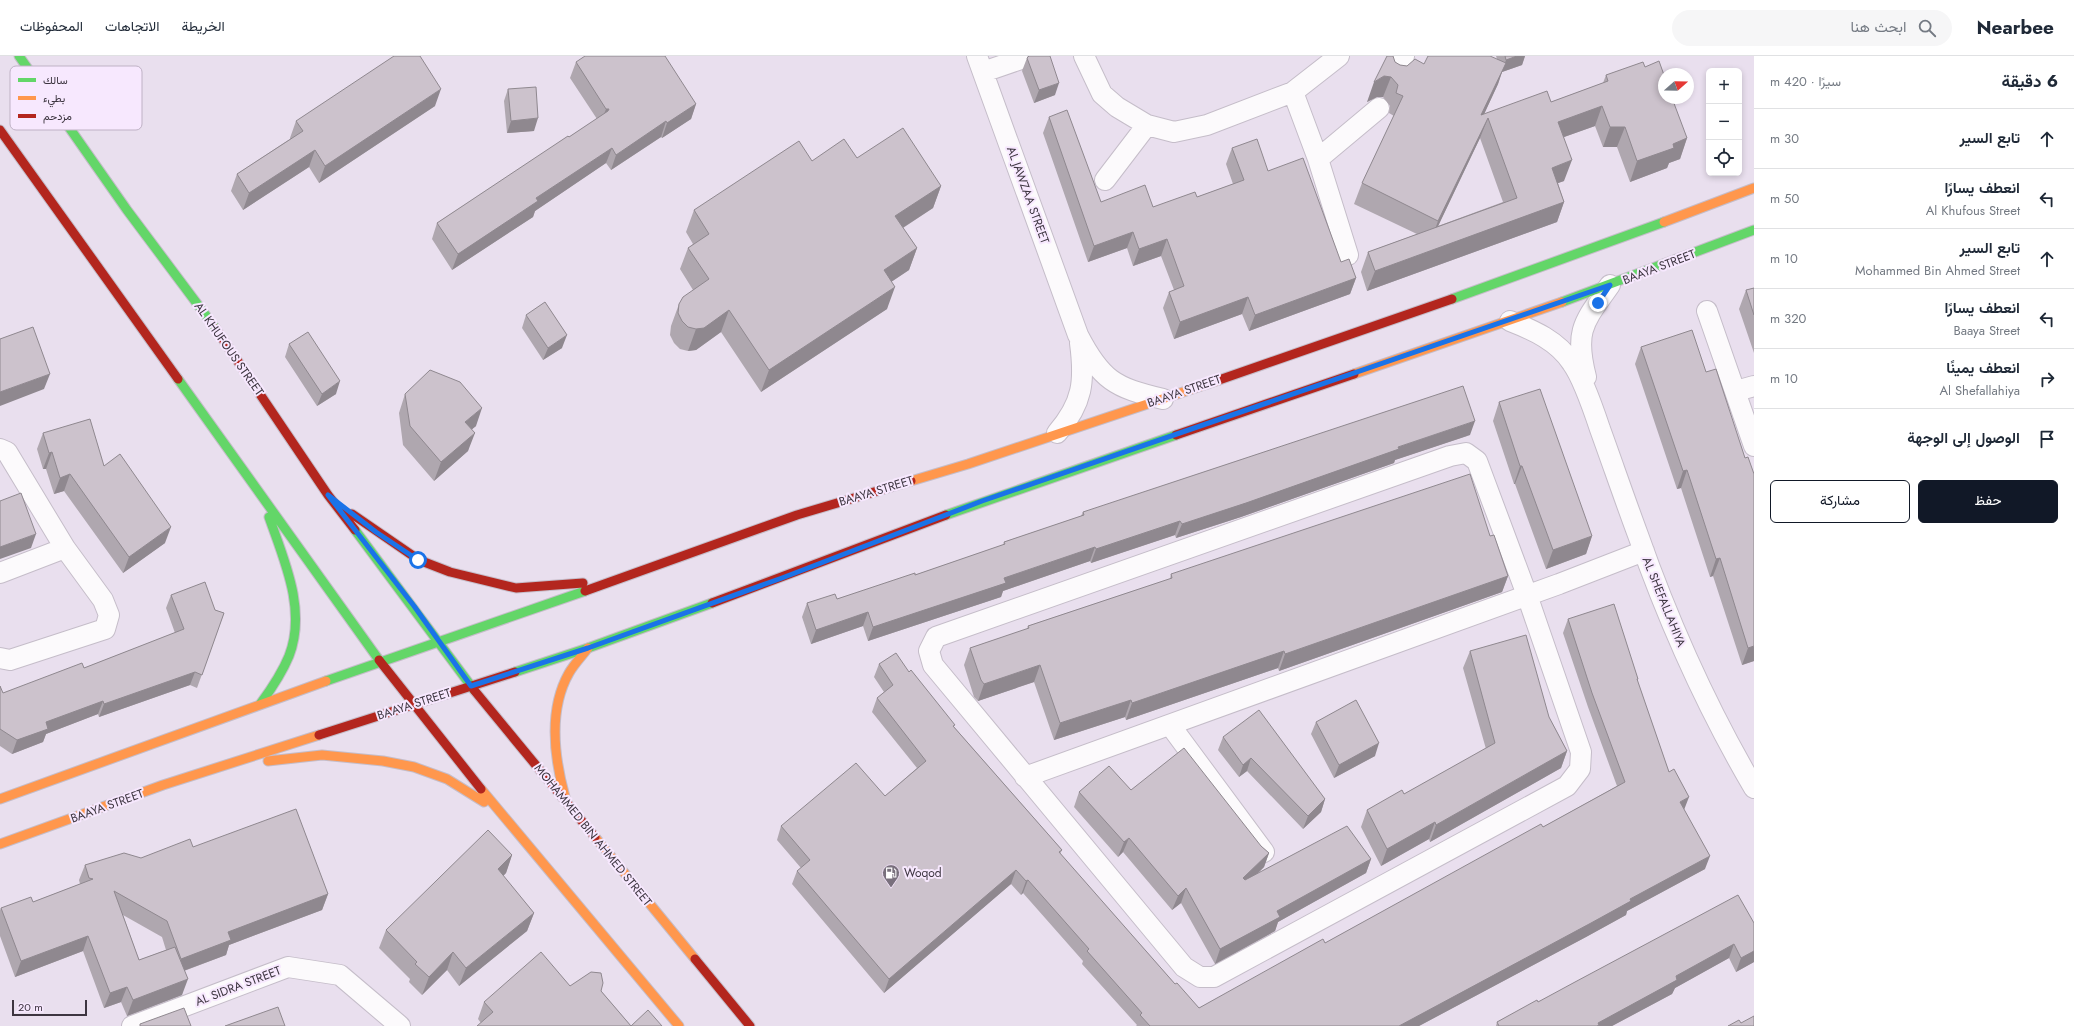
<!DOCTYPE html>
<html lang="ar">
<meta charset="utf-8">
<style>
body{margin:0;font-family:Jost,Vazirmatn,sans-serif;background:#f6f6f7;color:#1f2937;direction:rtl}
.controls{position:absolute;right:12px;top:12px;display:grid;overflow:hidden;border-radius:6px;box-shadow:0 2px 6px #0003}
.controls button{width:36px;height:36px;display:grid;place-items:center;padding:0;border:0;border-bottom:1px solid #e0e1e3;background:#fff;color:#1f2937;font:20px sans-serif}
.compass{position:absolute;left:1658px;top:12px;width:36px;height:36px;border-radius:50%;background:#fff;box-shadow:0 2px 6px #0003;rotate:70deg}
.scale{position:absolute;left:12px;bottom:10px;width:75px;box-sizing:border-box;padding-left:4px;border:2px solid #3d3540;border-top:0;font-size:11px;line-height:14px;white-space:nowrap;color:#3d3540;-webkit-text-stroke:3px #f7e8fe;paint-order:stroke}
.stop{position:absolute;width:12px;height:12px;margin:-9px;border:3px solid #1a73e8;border-radius:50%;background:#fff}
.stop.end{background:#1a73e8;border-color:#fff;box-shadow:0 1px 4px #0008}
.list{margin:0;padding:0;list-style:none}
h2{display:flex;justify-content:space-between;align-items:center;height:52px;margin:0;padding:0 16px;font-size:17px}
h2 small{font-size:13px;font-weight:400;color:#747a83}
.list li{display:grid;grid-template-columns:26px 1fr auto;gap:12px;align-items:center;box-sizing:border-box;height:60px;padding:0 16px;border-top:1px solid #e0e1e3}
.list b{display:block;font-size:15px;white-space:nowrap}
.list p{margin:0;font-size:13px;white-space:nowrap;color:#747a83}
.list em{font-size:13px;font-style:normal;color:#747a83}
.actions{display:flex;gap:8px;padding:12px 16px}
.actions a{flex:1;padding:9px 0;border:1px solid #111827;border-radius:6px;text-align:center;font-size:14px;color:#111827}
.actions .main{background:#111827;color:#fff}
.icon{flex:none;width:22px;height:22px;fill:none;stroke:currentColor;stroke-width:2;stroke-linecap:round;stroke-linejoin:round}
.map{position:relative;flex:none;width:1754px;height:970px;overflow:hidden;direction:ltr}
header{display:flex;align-items:center;gap:24px;box-sizing:border-box;height:56px;padding:0 20px;background:#fff;border-bottom:1px solid #e0e1e3}
header strong{font-size:19px}
nav{display:flex;gap:22px;margin-inline-start:auto;font-size:14px}
.search{width:280px;height:36px;background:#f6f6f7;display:flex;align-items:center;gap:10px;box-sizing:border-box;padding:0 14px;border-radius:22px;color:#747a83;font-size:15px}
main{display:flex}
aside{flex:1;background:#fff}
.map>svg:first-child{display:block}
.lines{fill:none;stroke-linecap:round;stroke-linejoin:round}
.street-casing{stroke:#c5bdc9;stroke-width:22}
.fast-casing{stroke:#c5bdc9;stroke-width:11}
.slow-casing{stroke:#c5bdc9;stroke-width:11}
.jam-casing{stroke:#c5bdc9;stroke-width:11}
.street{stroke:#fcfafc;stroke-width:20}
.fast{stroke:#63d668;stroke-width:9}
.slow{stroke:#ff974d;stroke-width:9}
.jam{stroke:#b3261e;stroke-width:9}
.wall{fill:#afa7af;fill-rule:evenodd}
.shaded-wall{fill:#8f888f}
.building{fill:#ccc2cc;stroke:#8f888f}
.route{stroke:#1a73e8;stroke-width:5}
.labels{text-anchor:middle;stroke-width:4;stroke-linejoin:round;paint-order:stroke}
.street-label{font-size:12px;fill:#3d3540;stroke:#f7e8fe}
.poi-label{font-size:12px;fill:#3d3540;stroke:#f7e8fe;text-anchor:start}
.key{fill:#f7e8fe;stroke:#bfb2c5;stroke-width:1}
.key-label{font-size:11px;fill:#3d3540}
</style>
<header>
<strong>Nearbee</strong>
<div class="search"><svg class="icon" aria-label="search" viewBox="0 0 24 24"><circle cx="10" cy="10" r="6"/><path d="M15 15l6 6"/></svg>ابحث هنا</div>
<nav><a>الخريطة</a><a>الاتجاهات</a><a>المحفوظات</a></nav>
</header>
<main>
<aside>
<h2>6 دقيقة<small>سيرًا · 420 m</small></h2>
<ul class="list">
<li><svg class="icon" aria-label="ahead" viewBox="0 0 24 24"><path d="M12 20V5M6 11l6-6 6 6"/></svg><div><b>تابع السير</b></div><em>30 m</em></li>
<li><svg class="icon" aria-label="left" viewBox="0 0 24 24"><path d="M17 20v-9H6M10 6l-5 5 5 5"/></svg><div><b>انعطف يسارًا</b><p>Al Khufous Street</p></div><em>50 m</em></li>
<li><svg class="icon" aria-label="ahead" viewBox="0 0 24 24"><path d="M12 20V5M6 11l6-6 6 6"/></svg><div><b>تابع السير</b><p>Mohammed Bin Ahmed Street</p></div><em>10 m</em></li>
<li><svg class="icon" aria-label="left" viewBox="0 0 24 24"><path d="M17 20v-9H6M10 6l-5 5 5 5"/></svg><div><b>انعطف يسارًا</b><p>Baaya Street</p></div><em>320 m</em></li>
<li><svg class="icon" aria-label="right" viewBox="0 0 24 24"><path d="M7 20v-9h11M14 6l5 5-5 5"/></svg><div><b>انعطف يمينًا</b><p>Al Shefallahiya</p></div><em>10 m</em></li>
<li><svg class="icon" aria-label="arrive" viewBox="0 0 24 24"><path d="M6 21V4h12l-3 4 3 4H6"/></svg><div><b>الوصول إلى الوجهة</b></div></li>
</ul>
<div class="actions"><a class="main">حفظ</a><a>مشاركة</a></div>
</aside>
<div class="map">
<svg width="1754" height="970" viewBox="0 0 1754 970">
<rect width="100%" height="100%" fill="#e9dfee"/>
<g class="lines">
<!-- street casing -->
<g class="street-casing">
<path id="street" d="M977,0L1078,279C1101,324 1115,332 1163,343
M1084,0L1102,38L1117,51L1147,69L1174,76L1207,69L1293,36
M1339,0L1293,36L1318,103L1348,199
M983,16L1018,4
M1397,19L1404,0
M1318,103L1379,52
M1105,124L1147,69
M1707,255L1754,390
M1510,265C1533,274 1558,285 1572,307C1583,322 1594,355 1600,373C1613,409 1625,444 1638,479C1669,567 1707,652 1754,732
M1586,321C1574,274 1584,266 1610,229
M1736,335L1754,330
M1057,377C1083,347 1085,325 1080,287
M0,393L7,396L65,492L103,544L109,559L105,573L10,604L0,602
M1466,397L1477,405L1527,539L1581,696L1580,713L1567,730L1214,921H1200L1184,911L933,609L929,595L936,581L1450,400Z
M0,517L65,492
M1170,669L1264,796
M1025,721L1559,528L1644,495
M132,970L288,911L340,919L400,970"/>
</g>
<!-- fast casing -->
<g class="fast-casing">
<path id="fast" d="M19,0L127,154L216,273
M1452,243L1664,166
M1562,246L1754,174
M178,323L379,604
M946,459L1176,379
M355,474L474,634
M515,616L588,592L712,547
M326,625L585,535
M261,647C272,632 282,617 289,600C307,554 284,504 269,461"/>
</g>
<!-- slow casing -->
<g class="slow-casing">
<path id="slow" d="M1664,166L1754,132
M1354,318L1562,246
M911,425L968,408L1219,324
M268,705L322,699L383,705L414,711L447,723L484,746
M481,733L679,970
M565,741C554,701 548,654 569,617C574,608 582,600 588,592
M0,743L326,625
M595,781L695,903
M0,788L163,729L319,679"/>
</g>
<!-- jam casing -->
<g class="jam-casing">
<path id="jam" d="M0,74L178,323
M216,273L328,439L355,474
M1219,324L1452,243
M1176,379L1354,318
M352,458L419,504L450,516L516,532L583,527
M585,535L797,459L911,425
M712,547L946,459
M379,604L481,733
M474,634L595,781
M319,679L515,616
M695,903L750,970"/>
</g>
<!-- street -->
<use href="#street" class="street"/>
<!-- fast -->
<use href="#fast" class="fast"/>
<!-- slow -->
<use href="#slow" class="slow"/>
<!-- jam -->
<use href="#jam" class="jam"/>
</g>
<!-- wall -->
<path class="wall" d="M1496,0H1525L1522,9L1502,16L1498,28L1484,58L1551,46L1603,27L1606,19L1645,11L1687,82L1680,103L1669,107L1667,112L1630,126L1617,91H1603L1595,70L1564,81V125L1558,127L1564,146L1557,166L1367,235L1361,216L1368,196L1417,178L1354,148L1362,127L1394,60L1389,57L1390,50L1383,41H1377L1367,46L1395,6L1400,9L1407,10L1497,3ZM1480,82L1503,146L1438,170Z
M1027,2L1055,39L1034,47L1022,15Z
M576,6L696,48L691,63L662,82L661,81L611,114L606,107L535,155L533,161L452,214L432,183L437,167L597,63L570,22Z
M508,33L534,75L507,77L504,45Z
M435,50L319,127L309,111L243,154L231,135L237,118L290,83V82L296,65Z
M1049,61L1101,146L1153,151L1197,141L1233,128L1226,108L1232,92L1268,115L1341,206L1356,222L1350,238L1249,275L1242,258L1174,283L1163,252L1169,236L1174,234L1161,200L1133,210L1127,192L1088,206L1043,77Z
M857,102L941,130L933,152L903,172L917,192L909,214L891,226L887,253L761,336L721,276L696,294L688,295L680,293L674,287L670,279L671,270L679,248L693,234L680,213L688,192L693,188L686,176L694,154L812,105Z
M1754,232V297L1739,253L1746,234Z
M526,259L562,292L543,304L522,272Z
M289,288L336,338L317,350L285,301Z
M1641,291L1706,316L1745,402L1754,605L1742,609L1713,520L1710,521L1681,432L1677,433L1635,308Z
M405,338L476,370L472,373L468,395L434,425L403,389L399,357Z
M1499,346L1592,480L1586,498L1546,513L1515,428H1514L1493,365Z
M43,377L104,410L165,487L123,517L64,435L54,438L46,413H43L37,393Z
M1470,379L1395,404L1394,407L1241,461L1176,482L1175,479L1091,507L1090,505L1003,535L1001,541L868,585L863,570L811,588L802,561L807,547L837,543L915,519L1003,489L1004,486L1081,460L1083,456Z
M1490,480L1508,520L1502,536L1279,615L1278,612L1126,664L1125,661L1054,684L1034,626L978,645L974,641L964,609L970,592L1027,573L1028,570L1170,523L1171,518Z
M171,539L224,557L197,632L190,629L99,661L98,658L46,678L43,686L12,698L0,690V630L3,637L84,612L175,577L166,552Z
M1568,563L1638,623L1637,625L1669,716L1684,754L1705,813L1627,855L1626,859L1586,881L1419,970H1136L1137,969L1082,908L1083,905L1023,837L1021,839L1011,828L884,937L792,828L797,815L801,812L777,784L781,770L885,740L917,712L872,656L877,642L884,636L874,621L879,608L909,616L954,671L1062,794L1060,798L1175,928L1199,952L1325,887L1543,771L1617,730L1588,651L1563,577Z
M1470,595L1549,661L1567,695L1561,712L1430,786L1429,783L1381,810L1361,771L1367,754L1404,738L1486,693L1463,612Z
M1316,666L1375,700L1334,722L1311,678Z
M1223,681L1325,743L1321,756L1303,773L1247,715L1239,721L1218,694Z
M1131,734L1261,790L1269,797L1264,811L1258,817L1371,803L1366,817L1278,866L1275,875L1215,908L1181,847L1172,854L1123,796L1118,801L1074,751L1079,736Z
M193,791L328,838L322,854L229,889L226,899L184,915L182,939L127,960L121,946L104,952L83,895L15,921L0,880V854L1,852L33,846L80,828L79,824L85,809L141,802ZM123,859L162,881L166,894L139,904Z
M512,799L506,817L503,820L534,857L527,875L459,930L447,914L422,939L409,926L410,923L379,892L386,874Z
M1754,867V906L1736,916L1729,902L1675,932L1672,938L1612,970H1496L1497,966L1538,946Z
M570,930L601,935L631,970L481,967L478,963L484,946Z"/>
<!-- shaded-wall -->
<path class="shaded-wall" d="M1517,0H1525L1522,9L1502,16L1498,28L1474,80L1481,59L1503,12L1506,4Z
M1384,20L1391,21L1383,41H1377L1367,46L1374,26Z
M1059,27L1055,39L1034,47L1039,34Z
M441,33L435,50L319,127L325,110Z
M696,48L691,63L662,82L667,67Z
M1602,50L1595,70L1550,86L1558,66Z
M606,53H609L600,69Z
M538,62L534,75L507,77L511,65Z
M1488,62L1480,82L1431,185L1438,165Z
M666,65L661,81L611,114L616,99Z
M1610,71H1625L1617,91H1603Z
M1687,82L1680,103L1669,107L1667,112L1630,126L1637,105L1673,88Z
M612,92L606,107L535,155L533,161L452,214L458,198L536,142Z
M315,94L309,111L243,154L249,137Z
M1572,104L1564,125L1544,132L1552,112Z
M941,130L933,152L887,182L895,160Z
M1564,146L1557,166L1367,235L1375,215Z
M1133,176L1127,192L1088,206L1094,190Z
M1167,183L1161,200L1133,210L1139,193Z
M917,192L909,214L876,236L884,214Z
M1356,222L1350,238L1249,275L1255,259Z
M895,231L887,253L761,336L769,314Z
M1248,241L1242,258L1174,283L1180,266Z
M729,254L721,276L696,294L688,295L696,273Z
M567,279L562,292L543,304L548,292Z
M50,318L44,333L0,350V336Z
M340,325L336,338L317,350L322,338Z
M482,352L476,370L459,384L465,366Z
M1475,365L1470,379L1395,404L1394,407L1241,461L1176,482L1182,468L1398,391Z
M475,377L468,395L434,425L441,406Z
M52,396L46,413H43L49,397Z
M1520,410H1522L1515,428H1514Z
M1687,414L1681,432L1677,433L1683,415Z
M70,418L64,435L54,438L60,422Z
M1180,465L1175,479L1091,507L1096,493Z
M171,471L165,487L123,517L129,501Z
M36,478L31,492L0,503V491Z
M1592,480L1586,498L1546,513L1553,494Z
M1095,491L1090,505L1003,535L1001,541L868,585L873,571L1004,522Z
M1720,502L1713,520L1710,521L1716,503Z
M1508,520L1502,536L1279,615L1285,598Z
M868,556L863,570L811,588L816,574Z
M1754,590V605L1742,609L1748,592Z
M1284,595L1278,612L1126,664L1132,647Z
M1040,609L1034,626L978,645L984,628Z
M195,616L190,629L99,661L104,648Z
M1131,644L1125,661L1054,684L1060,667Z
M103,645L98,658L46,678L43,686L12,698L17,684L46,666Z
M1379,687L1375,700L1334,722L1339,709Z
M1567,695L1561,712L1430,786L1436,769Z
M1251,702L1247,715L1239,721L1243,709Z
M1689,741L1684,754L1680,746Z
M1325,743L1321,756L1303,773L1308,760Z
M1435,766L1429,783L1381,810L1387,793Z
M1129,782L1123,796L1118,801L1124,786Z
M1269,797L1264,811L1238,837L1243,822Z
M512,799L506,817L492,831L498,813Z
M1710,800L1705,813L1627,855L1626,859L1586,881L1419,970H1399L1630,843Z
M1371,803L1366,817L1278,866L1275,875L1215,908L1220,893L1277,855Z
M1016,814L1011,828L884,937L889,923Z
M1028,824L1023,837L1021,839L1026,825Z
M1186,832L1181,847L1172,854L1178,840Z
M328,838L322,854L229,889L226,899L175,918L181,903L228,876Z
M534,857L527,875L459,930L466,912Z
M88,880L83,895L15,921L21,905Z
M1734,888L1729,902L1675,932L1672,938L1612,970H1596L1598,967L1676,920Z
M1754,895V906L1736,916L1741,902Z
M453,896L447,914L422,939L429,921Z
M188,923L182,939L127,960L133,944Z
M127,931L121,946L104,952L110,937Z"/>
<!-- building -->
<path class="building" d="M394,0H420L441,33L325,110L315,94L249,137L237,118L303,75L296,65Z
M585,0H665L696,48L667,67L666,65L616,99L612,92L536,142L538,145L458,198L437,167L568,80L569,81L608,55L609,53H606L576,6Z
M1029,0H1050L1059,27L1039,34L1027,2Z
M1387,0H1393L1395,6L1400,9L1407,10L1415,3L1424,8L1428,0H1490L1506,7L1481,59L1547,35L1551,46L1608,25L1606,19L1643,6L1645,11L1659,5L1664,19V42H1672L1687,82L1673,88L1674,92L1637,105L1625,71H1610L1602,50L1558,66L1572,104L1552,112L1564,146L1375,215L1368,196L1517,142L1488,62L1438,165L1362,127L1403,40L1396,37L1398,29L1391,21L1384,20L1374,26Z
M1505,0H1517L1506,4Z
M536,31L538,62L511,65L508,33Z
M1067,54L1101,146L1145,129L1153,151L1195,136L1197,141L1244,124L1232,92L1257,83L1268,115L1303,102L1341,206L1349,203L1356,222L1255,259L1248,241L1180,266L1169,236L1184,230L1167,183L1139,193L1133,176L1094,190L1049,61Z
M903,72L941,130L895,160L917,192L884,214L895,231L769,314L729,254L704,272L696,273L688,271L682,265L678,257L679,248L683,241L709,223L688,192L709,178L694,154L799,85L812,105L844,83L857,102Z
M1754,232V259L1746,234Z
M545,246L567,279L548,292L526,259Z
M33,271L50,318L0,336V283Z
M1692,274L1706,316L1716,313L1745,402L1748,401L1754,418V590L1748,592L1720,502L1716,503L1687,414L1683,415L1641,291Z
M308,276L340,325L322,338L289,288Z
M430,314L460,326L482,352L465,366L475,377L441,406L410,370L405,338Z
M1463,330L1475,365L1398,391L1399,393L1246,447L1182,468L1180,465L1096,493L1095,491L1004,522L1006,527L873,571L868,556L816,574L807,547L835,538L837,543L915,517V519L1005,488L1004,486L1084,459L1083,456Z
M1540,333L1592,480L1553,494L1522,410H1520L1499,346Z
M90,363L104,410L120,398L171,471L129,501L70,418L60,422L52,396L49,397L43,377Z
M1470,418L1490,480L1494,479L1508,520L1285,598L1284,595L1132,647L1131,644L1060,667L1040,609L984,628L981,624L970,592L1029,572L1028,570L1172,522L1171,518Z
M21,437L36,478L0,491V445Z
M205,526L215,554L224,557L202,619L195,616L104,648L103,645L46,666L48,673L17,684L0,673V630L3,637L82,607L84,612L184,573L171,539Z
M1614,548L1638,623H1637L1669,716L1674,713L1689,741L1680,746L1710,800L1630,843L1631,845L1591,867L1399,970H1150L1140,959L1142,957L1087,895L1089,893L1028,824L1026,825L1016,814L889,923L797,815L810,804L781,770L856,707L885,740L926,705L877,642L893,629L879,608L896,597L909,616L911,614L955,669L953,670L1062,794L1059,796L1175,928L1177,927L1199,952L1323,883L1325,887L1541,768L1543,771L1625,726L1592,637L1568,563Z
M1526,579L1549,661L1567,695L1436,769L1435,766L1387,793L1367,754L1402,734L1404,738L1495,687L1470,595Z
M1356,644L1379,687L1339,709L1316,666Z
M1259,654L1325,743L1308,760L1251,702L1243,709L1223,681Z
M1184,692L1261,790L1269,797L1243,822L1245,824L1347,770L1371,803L1277,855L1280,861L1220,893L1186,832L1178,840L1129,782L1124,786L1079,736L1109,710L1131,734Z
M296,753L328,838L228,876L231,884L181,903L167,865L114,835L139,904L175,891L188,923L133,944L127,931L110,937L88,880L21,905L1,852L31,841L33,846L93,823L89,822L85,809L124,797L141,802L190,783L193,791Z
M488,774L512,799L498,813L534,857L466,912L453,896L429,921L415,908L417,906L386,874Z
M1738,839L1754,867V895L1741,902L1734,888L1676,920L1677,924L1598,967L1599,969L1597,970H1499L1497,966L1537,944L1538,946L1575,926Z
M541,896L570,930L591,916L601,917L603,927L601,935L631,970L648,954L662,970H477L493,956L484,946Z
M278,951L285,970H225Z
M184,952L191,970H140V968Z
M1754,960V970H1728L1739,964L1741,967Z"/>
<g class="lines">
<!-- route -->
<path class="route" d="M418,504L376,476L328,439L414,550L471,630L588,592L782,522L982,445L1610,229L1598,247"/>
</g>
<!-- icons -->
<defs>
<g id="fuel-pin" transform="scale(0.9)"><path d="M0 17L-7.5 6A9.5 9.5 0 1 1 7.5 6Z" fill="#79707d" stroke="#f7e8fe"/><path d="M-5.5-6h7V0h2V4h1.3V-2.5L3-4.5l.8-.8L6-3V5H2.5V1h-1V6h-7ZM-4.2-4.7v3.2H.2V-4.7Z" fill="#fff"/></g>
</defs>
<g fill-rule="evenodd">
<use href="#fuel-pin" x="891" y="817"/>
</g>
<g class="labels">
<!-- street labels -->
<g class="street-label">
<text transform="translate(1028 139) rotate(70)" y="4">AL JAWZAA STREET</text>
<text transform="translate(1659 211) rotate(-21)" y="4">BAAYA STREET</text>
<text transform="translate(229 293) rotate(55)" y="4">AL KHUFOUS STREET</text>
<text transform="translate(1184 335) rotate(-19)" y="4">BAAYA STREET</text>
<text transform="translate(876 435) rotate(-17)" y="4">BAAYA STREET</text>
<text transform="translate(1664 546) rotate(68)" y="4">AL SHEFALLAHIYA</text>
<text transform="translate(414 648) rotate(-18)" y="4">BAAYA STREET</text>
<text transform="translate(107 750) rotate(-20)" y="4">BAAYA STREET</text>
<text transform="translate(593 779) rotate(51)" y="4">MOHAMMED BIN AHMED STREET</text>
<text transform="translate(238 930) rotate(-21)" y="4">AL SIDRA STREET</text>
</g>
<!-- poi labels -->
<g class="poi-label">
<text x="904" y="821">Woqod</text>
</g>
</g>
<!-- legend -->
<rect x="10" y="10" width="132" height="64" rx="6" class="key"/>
<rect x="18" y="22" width="18" height="4" fill="#63d668"/>
<rect x="18" y="40" width="18" height="4" fill="#ff974d"/>
<rect x="18" y="58" width="18" height="4" fill="#b3261e"/>
<g class="key-label">
<text x="43" y="28">سالك</text>
<text x="43" y="46">بطيء</text>
<text x="43" y="64">مزدحم</text>
</g>
</svg>
<div class="controls">
<button>+</button>
<button>−</button>
<button><svg class="icon" aria-label="locate" viewBox="0 0 24 24"><circle cx="12" cy="12" r="6"/><path d="M12 2v4M12 18v4M2 12h4M18 12h4"/></svg></button>
</div>
<svg class="compass" viewBox="-18 -18 36 36"><path d="M0-13l5 13h-10z" fill="#e53935"/><path d="M0 13l5-13h-10z" fill="#747a83"/></svg>
<div class="scale">20 m</div>
<div class="stop" style="left:418px;top:504px"></div>
<div class="stop end" style="left:1598px;top:247px"></div>
</div>
</main>
